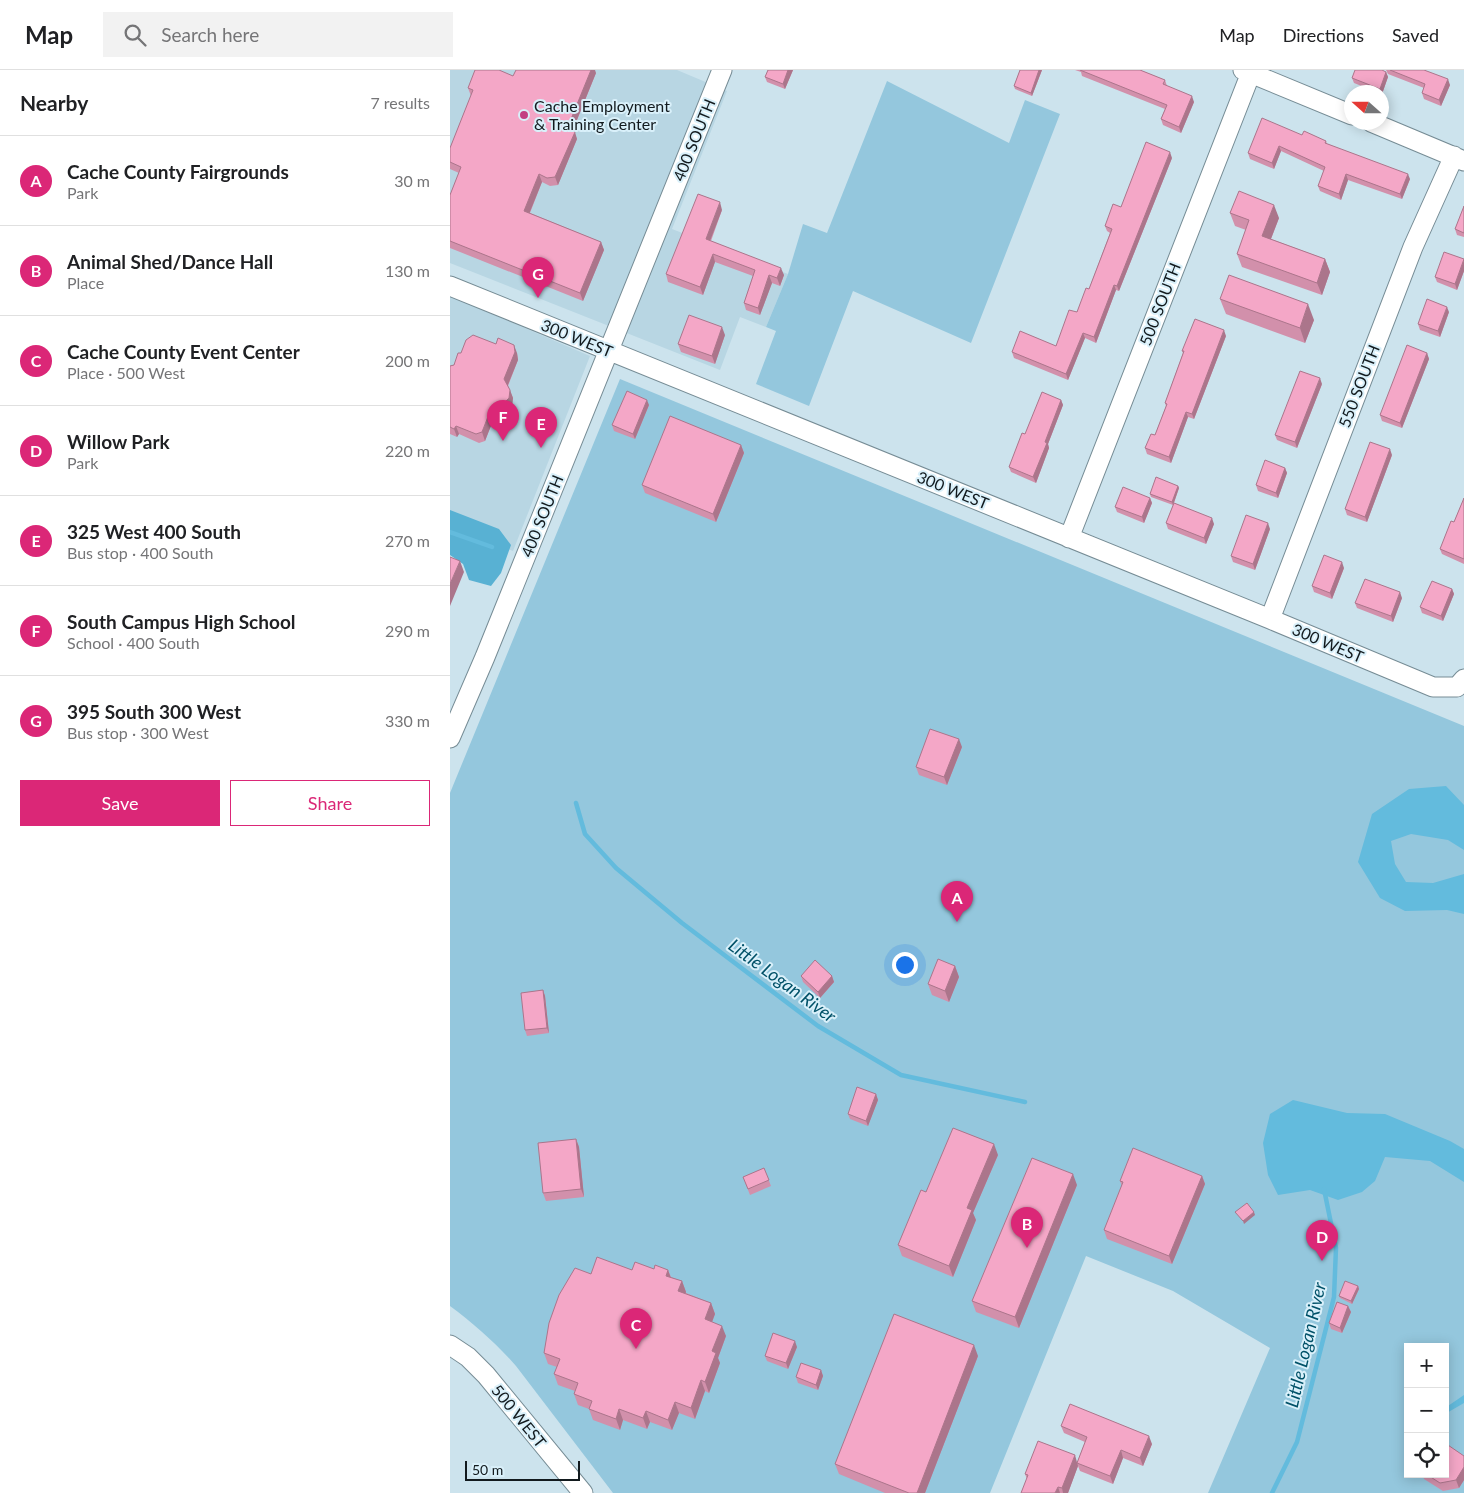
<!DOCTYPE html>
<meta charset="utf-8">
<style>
body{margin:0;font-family:Lato,sans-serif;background:#f2f2f2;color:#202124}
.controls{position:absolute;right:15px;bottom:15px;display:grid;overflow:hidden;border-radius:0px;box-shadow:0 2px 12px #0003}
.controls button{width:45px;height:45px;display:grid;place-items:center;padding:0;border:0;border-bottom:1px solid #e0e0e0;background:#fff;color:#202124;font:25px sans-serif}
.compass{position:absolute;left:894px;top:15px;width:45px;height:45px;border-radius:50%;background:#fff;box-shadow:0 2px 12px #0003;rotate:291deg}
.scale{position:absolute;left:15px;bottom:12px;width:115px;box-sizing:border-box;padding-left:5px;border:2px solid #121a1e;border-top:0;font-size:14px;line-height:18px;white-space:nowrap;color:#121a1e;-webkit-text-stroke:4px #d9f0fa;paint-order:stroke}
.you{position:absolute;left:454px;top:894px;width:18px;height:18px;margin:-12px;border:4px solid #fff;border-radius:50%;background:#1a73e8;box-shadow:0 0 0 8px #1a73e833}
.badge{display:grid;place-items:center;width:32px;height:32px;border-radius:50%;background:#db2777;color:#fff;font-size:16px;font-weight:700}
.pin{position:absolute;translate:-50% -41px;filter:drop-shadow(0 1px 2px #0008)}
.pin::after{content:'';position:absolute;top:26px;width:18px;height:15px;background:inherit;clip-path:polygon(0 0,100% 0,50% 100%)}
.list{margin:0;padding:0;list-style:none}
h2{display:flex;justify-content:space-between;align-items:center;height:65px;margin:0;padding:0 20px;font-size:21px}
h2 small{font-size:16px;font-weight:400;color:#757577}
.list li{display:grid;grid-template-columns:32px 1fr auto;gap:15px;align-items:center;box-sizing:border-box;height:90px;padding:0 20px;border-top:1px solid #e0e0e0}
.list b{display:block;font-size:19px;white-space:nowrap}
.list p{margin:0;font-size:16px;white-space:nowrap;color:#757577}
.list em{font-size:16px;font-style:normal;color:#757577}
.actions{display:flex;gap:10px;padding:15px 20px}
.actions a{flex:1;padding:11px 0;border:1px solid #db2777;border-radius:0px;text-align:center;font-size:18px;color:#db2777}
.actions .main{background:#db2777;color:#fff}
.icon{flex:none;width:28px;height:28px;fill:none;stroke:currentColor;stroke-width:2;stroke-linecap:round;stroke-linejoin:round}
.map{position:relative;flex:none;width:1014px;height:1423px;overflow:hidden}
header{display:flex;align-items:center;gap:30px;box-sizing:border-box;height:70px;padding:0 25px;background:#fff;border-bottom:1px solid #e0e0e0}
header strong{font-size:24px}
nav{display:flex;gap:28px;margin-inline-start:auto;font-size:18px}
.search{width:350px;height:45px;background:#f2f2f2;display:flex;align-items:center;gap:12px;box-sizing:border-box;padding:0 18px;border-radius:0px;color:#757577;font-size:19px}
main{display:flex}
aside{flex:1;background:#fff}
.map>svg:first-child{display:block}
.built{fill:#b8d6e3}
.green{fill:#94c7dd;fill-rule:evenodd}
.forest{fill:#58b1d3}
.water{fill:#63bbdd}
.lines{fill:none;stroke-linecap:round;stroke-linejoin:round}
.stream{stroke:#63bbdd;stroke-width:4.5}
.minor-casing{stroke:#768c95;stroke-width:21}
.minor{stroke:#fff;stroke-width:19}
.wall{fill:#d290ab}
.shaded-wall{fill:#ab758b}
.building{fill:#f4a7c7;stroke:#ab758b}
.poi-dot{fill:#c33f83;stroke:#d9f0fa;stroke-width:2}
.labels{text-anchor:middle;stroke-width:4;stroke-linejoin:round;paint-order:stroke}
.poi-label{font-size:16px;fill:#121a1e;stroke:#d9f0fa;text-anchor:start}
.street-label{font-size:16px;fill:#121a1e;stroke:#d9f0fa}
.water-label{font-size:18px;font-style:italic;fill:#015168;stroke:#d9f0fa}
</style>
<header>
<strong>Map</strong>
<div class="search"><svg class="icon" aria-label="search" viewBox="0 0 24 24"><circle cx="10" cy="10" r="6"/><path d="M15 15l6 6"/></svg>Search here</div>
<nav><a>Map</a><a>Directions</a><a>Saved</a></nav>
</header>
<main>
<aside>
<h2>Nearby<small>7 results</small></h2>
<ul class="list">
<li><span class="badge">A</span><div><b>Cache County Fairgrounds</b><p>Park</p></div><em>30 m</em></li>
<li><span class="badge">B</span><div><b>Animal Shed/Dance Hall</b><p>Place</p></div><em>130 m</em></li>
<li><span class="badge">C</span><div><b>Cache County Event Center</b><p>Place · 500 West</p></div><em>200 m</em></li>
<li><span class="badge">D</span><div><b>Willow Park</b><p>Park</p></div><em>220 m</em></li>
<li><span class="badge">E</span><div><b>325 West 400 South</b><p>Bus stop · 400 South</p></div><em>270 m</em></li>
<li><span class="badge">F</span><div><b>South Campus High School</b><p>School · 400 South</p></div><em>290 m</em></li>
<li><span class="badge">G</span><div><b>395 South 300 West</b><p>Bus stop · 300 West</p></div><em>330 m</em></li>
</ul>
<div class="actions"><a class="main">Save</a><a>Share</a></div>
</aside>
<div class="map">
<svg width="1014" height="1423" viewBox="0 0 1014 1423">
<rect width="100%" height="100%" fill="#cce3ed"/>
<!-- built -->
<path class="built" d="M0,0H227L277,21L222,159L338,204L316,257L290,247L270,300L0,193Z
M0,226L140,286L63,481L0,456Z"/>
<!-- green -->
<path class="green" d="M437,11L559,73L575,30L610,44L521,273L403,221L359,336L306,314L326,261L316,257L338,204L353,154L377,163Z
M170,309L1014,656V1423H758L820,1278L723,1221L636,1186L540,1423H163L66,1296C46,1273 24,1254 0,1236V723ZM958,1277H995V1404H958Z"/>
<!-- forest -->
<path class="forest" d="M0,440L49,459L61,475L51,503L41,516L19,510L13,494L0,485Z"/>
<!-- water -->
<path class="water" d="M996,716L1014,735V780L998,770L961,764L941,771L945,794L956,812L983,813L1014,804V844L997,840L955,841L930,828L908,792L922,744L959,719Z
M843,1030L897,1043L935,1044L1000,1071L1014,1079V1112L980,1091L935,1087L925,1111L912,1122L888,1130L860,1120L828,1125L818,1105L813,1073L820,1044Z
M1014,1325V1333L995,1344V1338Z"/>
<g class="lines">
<!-- stream -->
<path class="stream" d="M0,462L42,477
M126,733L135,764L166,798L232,853L368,956L451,1005L575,1032
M822,1423L847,1372L884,1227L886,1178L874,1119"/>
<!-- minor casing -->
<g class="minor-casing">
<path id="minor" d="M793,0L902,45
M921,52L1014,91
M0,216L820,549L983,617H1007L1014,609
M619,468L802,0
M820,549L963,177L1004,86
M0,668L35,587L272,0
M0,1275L18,1287L36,1305L133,1423"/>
</g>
<!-- minor -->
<use href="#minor" class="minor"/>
</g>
<!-- wall -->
<path class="wall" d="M318,0H343L335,19L317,12L315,7Z
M570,0H592L582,26L565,19L564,16Z
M625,0H690L715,10L717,16L744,32L731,63L713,55L711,49L715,39L632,6L631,2Z
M936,0H974L1000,15L991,36L974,29L972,23L974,18L938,4Z
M936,2L938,7L932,24V22H927L904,13L902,8Z
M146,3L123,60L127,69L108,115L100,116L92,112L80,143L151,172L154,180L133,231L0,178V125L9,103L0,99V78L21,26L18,18L63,6Z
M852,65L876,71L877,74L960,109L952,129L898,110L891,130L870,121L868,116L874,101L831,81L824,99L800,89L798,83Z
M722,88L669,221L666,220L646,273L635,268L618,310L564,288L562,282L606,276L627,242L639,219L660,163L657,161L655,156L671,137Z
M1014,136V167L1007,165L1005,159Z
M272,140L261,171L334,205L330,216L322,213L310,245L296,240L294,233L303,206L265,192L253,225L218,212L216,204Z
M780,143L829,148L821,169L875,189L880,202L872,225L792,197L787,184L796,160L785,156Z
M1014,189V201L1007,220L987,212L985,207Z
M770,229L864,250L855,273L776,244Z
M999,242L990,267L970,260L968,254Z
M275,265L265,294L231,282L228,274Z
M776,266L744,349L738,347L721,393L697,384L695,378L705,365L716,336L715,333L733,283L732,281Z
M11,283H67L68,290L58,316L63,328L62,336L56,343L44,348L35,371L29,373L9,364L7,367L0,364V296L4,295Z
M977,283L979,289L952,358L932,351L930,345Z
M872,314L847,378L827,370L825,365Z
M611,330L613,335L598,374L599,378L586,413L561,402L559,397L575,364Z
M199,335L185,369L164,361L162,355Z
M291,375L294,383L266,452L195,423L192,415Z
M942,385L917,452L897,445L895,439Z
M835,398L837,403L828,428L808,421L806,415Z
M728,416L729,418L724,433L764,454L756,474L718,459L716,453L723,435L701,427L700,424Z
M700,428L702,433L694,453L667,442L665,437Z
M1014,428V494L992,484L990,479L1004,452Z
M820,459L805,500L783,492L781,486Z
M894,498L882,529L864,522L862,516Z
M1002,519L1004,524L993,551L972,543L970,537Z
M952,528L943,552L907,538L905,533Z
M512,677L497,715L469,705L466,697Z
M505,896L509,907L499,932L482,925L478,914Z
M351,906H382L384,912L370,928L353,912Z
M93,920L95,926L99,963L77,966L75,960Z
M426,1024L428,1030L418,1056L400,1049L398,1044Z
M126,1069L129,1077L134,1127L96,1131L93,1123Z
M548,1085L523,1143L526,1150L503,1207L452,1186L448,1175L476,1122Z
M314,1098L321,1116L300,1125L293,1107Z
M752,1106L755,1114L722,1194L657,1169L654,1160L672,1116L670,1111Z
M627,1115L569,1258L526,1242L522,1231Z
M204,1199L218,1200L221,1207L232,1211L236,1222V1223L261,1233L265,1244L262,1252L276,1266L268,1288L270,1293L259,1323L255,1321L245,1349L229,1343L222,1360L200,1352L197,1359L173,1350L170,1360L143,1350L139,1339L128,1335L124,1324L125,1321L108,1315L104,1304L107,1297L98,1294L94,1283L182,1200Z
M908,1216L909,1219L902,1234L890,1228L889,1226Z
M898,1236L901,1242L892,1263L881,1259L879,1253Z
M347,1277L338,1299L317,1291L315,1286Z
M528,1286L475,1423H435L389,1404L385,1394Z
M371,1300L373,1306L368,1320L348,1313L346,1307Z
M611,1356L702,1374L693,1396L673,1388L663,1414L630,1401L628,1396L618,1423H571L577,1409L575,1404L627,1393L635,1372L614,1363Z
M1014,1386V1410L1009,1418L993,1421L974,1409L972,1404H995Z"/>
<!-- shaded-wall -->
<path class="shaded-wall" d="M141,0H145L146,3L122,62L119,54Z
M338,0H343L335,19L333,14Z
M589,0H592L582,26L581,23Z
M936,2L938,7L932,24L930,19Z
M998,9L1000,15L991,36L989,30Z
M742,26L744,32L731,63L729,57Z
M125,62L127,69L108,115L105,107Z
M829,76L831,81L824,99L822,93Z
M720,82L722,88L669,221L667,216Z
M89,104L92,112L77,149L74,141Z
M896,104L898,110L891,130L889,124Z
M958,104L960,109L952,129L950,124Z
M270,132L272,140L258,176L256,169Z
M824,135L829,148L817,179L812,166Z
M151,172L154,180L133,231L130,223Z
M263,184L265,192L253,225L250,217Z
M875,189L880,202L872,225L867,213Z
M1014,190V201L1007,220L1005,214Z
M331,198L334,205L330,216L327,208Z
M319,205L322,213L310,245L308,238Z
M664,215L666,220L646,273L644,267Z
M858,234L864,250L855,273L850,258Z
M997,237L999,242L990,267L988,261Z
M272,257L275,265L265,294L262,286Z
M774,260L776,266L744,349L742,344Z
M633,263L635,268L618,310L616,304Z
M64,275L67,283L68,290L57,317L54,309Z
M977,283L979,289L952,358L950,353Z
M870,308L872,314L847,378L845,372Z
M60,320L63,328L62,336L56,343L53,334Z
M197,330L199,335L185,369L183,364Z
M611,330L613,335L598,374L599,378L586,413L583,407L595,372Z
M41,339L44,348L35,371L32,362Z
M736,342L738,347L721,393L719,387Z
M6,356L9,364L7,367L4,359Z
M291,375L294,383L266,452L263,444Z
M940,379L942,385L917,452L915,447Z
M835,398L837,403L828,428L826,423Z
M728,416L729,418L723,435L722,432Z
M700,428L702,433L694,453L692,447Z
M762,448L764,454L756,474L754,468Z
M818,453L820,459L805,500L803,494Z
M10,491L14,502L0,536V514Z
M892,492L894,498L882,529L880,523Z
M1002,519L1004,524L993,551L991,546Z
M950,522L952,528L943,552L941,546Z
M509,669L512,677L497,715L494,707Z
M505,896L509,907L499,932L495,921Z
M382,906L384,912L370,928L368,922Z
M93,920L95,926L99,963L97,958Z
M426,1024L428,1030L418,1056L416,1051Z
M126,1069L129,1077L134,1127L131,1119Z
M544,1074L548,1085L523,1143L526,1150L503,1207L499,1196L517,1138Z
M623,1104L627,1115L569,1258L565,1247Z
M752,1106L755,1114L722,1194L719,1186Z
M804,1142L805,1145L794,1154L793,1151Z
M218,1200L222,1211L216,1206Z
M232,1211L236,1222L232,1232L228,1221Z
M908,1216L909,1219L902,1234L901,1231Z
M261,1233L265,1244L259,1260L255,1249Z
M898,1236L901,1242L892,1263L890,1258Z
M272,1256L276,1266L268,1288L270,1293L259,1323L255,1312L262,1281Z
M345,1271L347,1277L338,1299L336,1293Z
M524,1275L528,1286L475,1423H467Z
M371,1300L373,1306L368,1320L366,1315Z
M251,1310L255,1321L245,1349L241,1338Z
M225,1332L229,1343L222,1360L218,1350Z
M169,1339L173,1350L170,1360L166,1349Z
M196,1341L200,1352L197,1359L193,1348Z
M699,1366L702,1374L693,1396L690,1388Z
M671,1380L673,1388L663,1414L660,1406Z
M625,1385L628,1396L618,1423H613L612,1418Z
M1014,1397V1410L1009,1418L1006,1410Z
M608,1417L610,1423H605Z"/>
<!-- building -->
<path class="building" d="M25,0H49L63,6L66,0H141L119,54L125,62L105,107L97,108L89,104L74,141L151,172L130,223L0,171V125L11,97L0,92V78L23,20L18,18Z
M318,0H338L333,14L315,7Z
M570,0H589L581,23L564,16Z
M630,0H690L715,10L713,14L742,26L729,57L711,49L717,35Z
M905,0H932L936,2L930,19L902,8Z
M940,0H974L998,9L989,30L972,23L975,14Z
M812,48L852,65L854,61L876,71L875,73L958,104L950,124L896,104L889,124L868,116L875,97L829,76L822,93L798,83Z
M696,72L720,82L667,216L664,215L644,267L633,263L616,304L562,282L570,261L606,276L619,240L627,242L636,218L639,219L662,159L655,156L663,134L671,137Z
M789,121L824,135L812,166L875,189L867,213L787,184L799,150L780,143Z
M248,124L270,132L256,169L331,198L327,208L319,205L308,238L294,233L305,200L263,184L250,217L216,204Z
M1014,136V163L1005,159Z
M994,182L1014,189L1005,214L985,207Z
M779,205L858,234L850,258L770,229Z
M977,229L997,237L988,261L968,254Z
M239,245L272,257L262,286L228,274Z
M745,249L774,260L742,344L736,342L719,387L695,378L701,364L705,365L717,334L715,333L734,281H732Z
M23,265L46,274L48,268L64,275L65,282L54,309L60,320L59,328L53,334L41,339L32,362L26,364L6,356L4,359L0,357V296L4,295L8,283H11L16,270Z
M957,275L977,283L950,353L930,345Z
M850,301L870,308L845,372L825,365Z
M177,321L197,330L183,364L162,355Z
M592,322L611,330L595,372L597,373L583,407L559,397L572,363L575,364Z
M220,346L291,375L263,444L192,415Z
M920,372L940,379L915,447L895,439Z
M815,390L835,398L826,423L806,415Z
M706,407L728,416L722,432L700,424Z
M673,417L700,428L692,447L665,437Z
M1014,428V489L990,479L1001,451L1004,452Z
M724,433L762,448L754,468L716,453Z
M796,445L818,453L803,494L781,486Z
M874,485L892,492L880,523L862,516Z
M0,487L10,491L0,514Z
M915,509L950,522L941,546L905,533Z
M982,511L1002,519L991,546L970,537Z
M480,659L509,669L494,707L466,697Z
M488,889L505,896L495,921L478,914Z
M365,890L382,906L368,922L351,906Z
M93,920L97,958L75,960L71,923Z
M407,1017L426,1024L416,1051L398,1044Z
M503,1058L544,1074L517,1138L522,1140L499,1196L448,1175L471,1120L476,1122Z
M126,1069L131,1119L93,1123L88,1073Z
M683,1078L752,1106L719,1186L654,1160L673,1112L670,1111Z
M582,1088L623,1104L565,1247L522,1231Z
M314,1098L319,1110L298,1119L293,1107Z
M797,1133L804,1142L793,1151L785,1142Z
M147,1187L182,1200L185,1192L204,1199L205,1195L218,1200L216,1206L232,1211L228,1221L261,1233L255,1249L272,1256L262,1281L266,1283L255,1312L251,1310L241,1338L225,1332L218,1350L196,1341L193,1348L169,1339L166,1349L139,1339L142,1331L124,1324L128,1313L104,1304L110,1289L94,1283L99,1253L109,1225L125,1198L141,1204Z
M895,1211L908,1216L901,1231L889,1226Z
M887,1232L898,1236L890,1258L879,1253Z
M444,1244L524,1275L467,1423H459L385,1394Z
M323,1263L345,1271L336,1293L315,1286Z
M351,1293L371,1300L366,1315L346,1307Z
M620,1334L699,1366L690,1388L671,1380L660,1406L627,1393L637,1367L611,1356Z
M588,1371L625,1385L612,1418L608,1417L605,1423H571L578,1405L575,1404Z
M995,1373L1014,1386V1397L1006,1410L990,1413L976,1404H995Z"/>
<!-- markers -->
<circle class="poi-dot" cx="74" cy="45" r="5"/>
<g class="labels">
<!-- poi labels -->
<g class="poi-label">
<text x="84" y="42">Cache Employment<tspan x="84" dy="18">&amp; Training Center</tspan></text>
</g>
<!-- street labels -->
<g class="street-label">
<text transform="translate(244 70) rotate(-68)" y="6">400 SOUTH</text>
<text transform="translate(710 234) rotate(-69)" y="6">500 SOUTH</text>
<text transform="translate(127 268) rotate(22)" y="6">300 WEST</text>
<text transform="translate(909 316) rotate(-69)" y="6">550 SOUTH</text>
<text transform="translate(503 420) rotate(22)" y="6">300 WEST</text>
<text transform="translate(92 446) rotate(-68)" y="6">400 SOUTH</text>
<text transform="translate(878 573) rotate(23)" y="6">300 WEST</text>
<text transform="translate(69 1346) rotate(51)" y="6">500 WEST</text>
</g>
<!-- water labels -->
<g class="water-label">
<text transform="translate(332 911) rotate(36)" y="6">Little Logan River</text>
<text transform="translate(856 1275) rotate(-77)" y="6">Little Logan River</text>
</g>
</g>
</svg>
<div class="controls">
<button>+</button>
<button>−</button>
<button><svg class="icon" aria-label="locate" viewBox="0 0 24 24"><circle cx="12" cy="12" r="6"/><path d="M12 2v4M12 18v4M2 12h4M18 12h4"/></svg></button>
</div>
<svg class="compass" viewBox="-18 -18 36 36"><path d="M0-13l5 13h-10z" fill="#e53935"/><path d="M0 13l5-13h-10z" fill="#757577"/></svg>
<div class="scale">50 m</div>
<div class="you"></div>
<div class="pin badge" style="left:507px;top:852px">A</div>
<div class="pin badge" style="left:577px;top:1178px">B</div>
<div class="pin badge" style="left:186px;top:1279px">C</div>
<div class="pin badge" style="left:872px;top:1191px">D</div>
<div class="pin badge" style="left:91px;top:378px">E</div>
<div class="pin badge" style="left:53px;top:371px">F</div>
<div class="pin badge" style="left:88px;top:228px">G</div>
</div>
</main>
